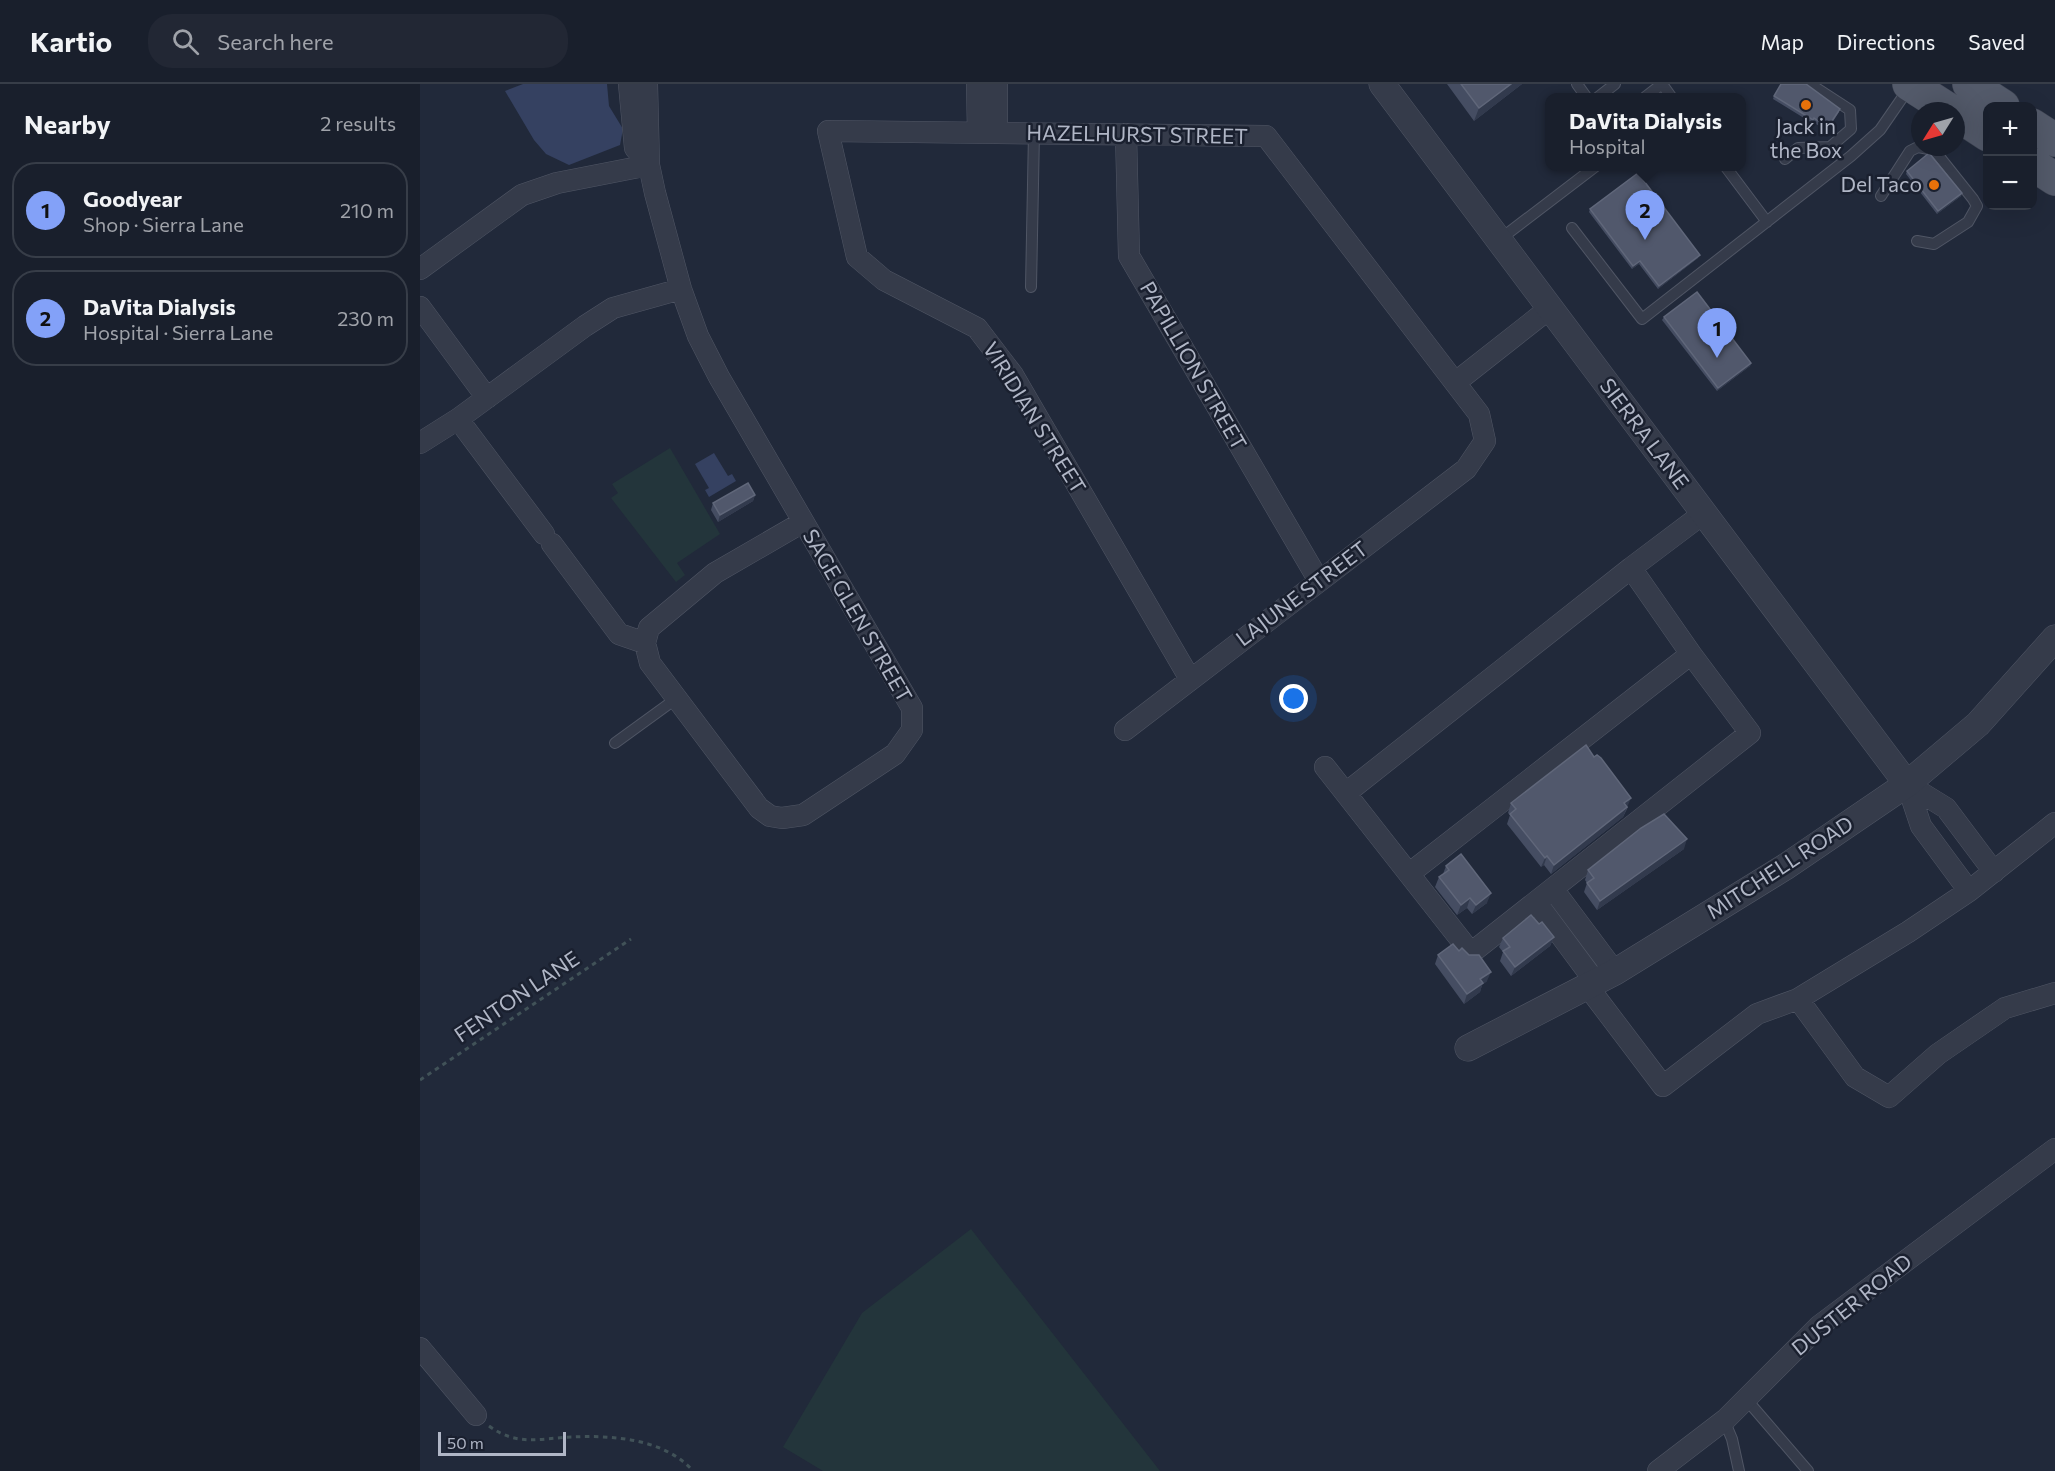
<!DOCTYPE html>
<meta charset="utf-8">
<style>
body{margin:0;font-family:Commissioner,sans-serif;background:#222734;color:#f1f3f6}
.controls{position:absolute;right:18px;top:18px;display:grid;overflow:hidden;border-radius:12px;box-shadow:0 6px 24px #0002}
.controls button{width:54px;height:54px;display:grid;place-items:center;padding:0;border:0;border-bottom:2px solid #373d48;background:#191f2c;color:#f1f3f6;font:30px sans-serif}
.compass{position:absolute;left:1491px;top:18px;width:54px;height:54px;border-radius:50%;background:#191f2c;box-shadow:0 6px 24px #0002;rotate:233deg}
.scale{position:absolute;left:18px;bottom:15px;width:128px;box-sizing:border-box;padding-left:6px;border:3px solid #b0b6c6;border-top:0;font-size:16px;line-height:21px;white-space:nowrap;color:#b0b6c6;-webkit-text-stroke:4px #1a202f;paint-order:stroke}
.you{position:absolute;left:874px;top:615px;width:21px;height:21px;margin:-15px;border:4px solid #fff;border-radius:50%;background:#1a73e8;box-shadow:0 0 0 9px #1a73e833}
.badge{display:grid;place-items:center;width:39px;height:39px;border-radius:50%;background:#83a1f8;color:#111;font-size:20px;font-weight:700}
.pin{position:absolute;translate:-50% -50px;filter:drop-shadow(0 2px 3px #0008)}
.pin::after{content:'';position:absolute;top:32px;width:21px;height:18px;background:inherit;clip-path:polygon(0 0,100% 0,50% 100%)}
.popup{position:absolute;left:1125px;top:9px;width:201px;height:78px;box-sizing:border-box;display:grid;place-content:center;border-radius:12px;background:#191f2c;filter:drop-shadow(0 2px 4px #0005);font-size:20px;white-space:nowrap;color:#9fa2a9}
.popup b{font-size:22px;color:#f1f3f6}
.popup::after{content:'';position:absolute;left:50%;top:100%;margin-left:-12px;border:12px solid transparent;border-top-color:#191f2c}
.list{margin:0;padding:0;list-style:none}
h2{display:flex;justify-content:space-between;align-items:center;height:78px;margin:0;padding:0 24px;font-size:26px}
h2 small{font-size:20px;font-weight:400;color:#9fa2a9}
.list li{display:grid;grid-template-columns:39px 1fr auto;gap:18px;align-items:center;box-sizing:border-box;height:96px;margin:0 12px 12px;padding:0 12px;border:2px solid #373d48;border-radius:24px}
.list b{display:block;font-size:22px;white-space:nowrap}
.list p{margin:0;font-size:20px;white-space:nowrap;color:#9fa2a9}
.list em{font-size:20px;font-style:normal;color:#9fa2a9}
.icon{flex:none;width:33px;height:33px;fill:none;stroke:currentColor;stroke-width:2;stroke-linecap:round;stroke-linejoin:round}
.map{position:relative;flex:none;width:1635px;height:1387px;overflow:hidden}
header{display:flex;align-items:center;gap:36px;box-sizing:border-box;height:84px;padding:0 30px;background:#191f2c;border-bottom:2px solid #373d48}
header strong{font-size:28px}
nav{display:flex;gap:33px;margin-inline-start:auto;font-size:21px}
.search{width:420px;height:54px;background:#222734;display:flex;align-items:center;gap:15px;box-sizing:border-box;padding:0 21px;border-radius:24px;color:#9fa2a9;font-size:22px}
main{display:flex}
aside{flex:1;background:#191f2c}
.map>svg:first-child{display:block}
.green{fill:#23353b}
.water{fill:#354161}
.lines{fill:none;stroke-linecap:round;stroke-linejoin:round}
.service-casing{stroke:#505665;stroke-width:12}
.minor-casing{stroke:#505665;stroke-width:22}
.tertiary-casing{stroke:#505665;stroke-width:27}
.primary-casing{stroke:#3e4453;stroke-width:34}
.path{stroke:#415258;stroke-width:3;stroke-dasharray:4.5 4.5;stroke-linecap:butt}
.service{stroke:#353b4a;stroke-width:10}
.minor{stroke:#353b4a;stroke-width:21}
.tertiary{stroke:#353b4a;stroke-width:26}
.primary{stroke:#535a6a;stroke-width:33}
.wall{fill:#454d62}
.shaded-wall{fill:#323a4d}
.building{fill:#51586c;stroke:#60677a;stroke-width:1.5}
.food-dot{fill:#e8710a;stroke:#1a202f;stroke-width:2}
.labels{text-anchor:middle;stroke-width:5;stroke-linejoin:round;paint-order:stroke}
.poi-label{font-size:21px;fill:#b0b6c6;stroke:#1a202f}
.street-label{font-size:21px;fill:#b0b6c6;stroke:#1a202f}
</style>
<header>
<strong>Kartio</strong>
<div class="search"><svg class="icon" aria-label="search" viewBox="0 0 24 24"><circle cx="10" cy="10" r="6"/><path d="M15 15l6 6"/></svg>Search here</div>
<nav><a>Map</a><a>Directions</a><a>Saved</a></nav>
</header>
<main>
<aside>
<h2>Nearby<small>2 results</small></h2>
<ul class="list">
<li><span class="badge">1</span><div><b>Goodyear</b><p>Shop · Sierra Lane</p></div><em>210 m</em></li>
<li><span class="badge">2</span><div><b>DaVita Dialysis</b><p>Hospital · Sierra Lane</p></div><em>230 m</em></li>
</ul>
</aside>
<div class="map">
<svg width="1635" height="1387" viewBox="0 0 1635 1387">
<rect width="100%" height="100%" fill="#21293a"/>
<!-- green -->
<path class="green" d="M250,364L300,450L257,479L265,491L256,498L191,414L198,409L192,400Z
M551,1145L740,1387H403L363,1363L442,1229Z"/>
<!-- water -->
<path class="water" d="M103,0H187L189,22L203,45L200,61L149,81L126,70L114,56L85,7Z
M294,369L308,392L312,390L316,397L289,413L285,406L289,404L275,380Z"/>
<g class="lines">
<!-- service casing -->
<g class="service-casing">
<path id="service" d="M1157,0L1167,14
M1177,14L1195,0
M1224,14L1242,0L1252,14
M1365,75L1378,64L1410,63L1431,45L1430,26L1390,0
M1305,82L1347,138
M1461,112L1490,67L1498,63L1514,66L1553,115L1557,122L1548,138L1514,160L1497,157
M1152,144L1222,235L1431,72L1460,46L1489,4
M1079,156L1176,82
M611,203L614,49
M195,659L257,614
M1326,1315L1388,1387
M1304,1336L1312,1355L1319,1387"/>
</g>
<!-- minor casing -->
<g class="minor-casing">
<path id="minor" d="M209,0L215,64L229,81
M227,0L229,81L235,109L261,205L278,252L299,293L492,624V646L475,670L383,731L362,734L350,732L339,724L230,579L225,559L229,544L295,489L383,438
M557,0L558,49
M577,49V0
M706,50L709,172L899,497
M0,185L102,111L137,99L229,81
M0,223L67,314
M1036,298L1130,224
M38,335L124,450
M0,359L38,335L165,242L193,224L261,205
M132,460L199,550L225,559
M1211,484L1284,429
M705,646L1046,385L1065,357L1059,330L846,52L408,47L437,173L464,196L557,244L593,291L770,595
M905,683L1051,869L1330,649L1271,570
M1487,700L1526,724L1574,788
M1487,700L1501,742L1549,807
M926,709L1211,484L1271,570L990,789
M1133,805L1195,888
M1116,818L1176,899
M1168,903L1243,1002L1337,930L1378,915L1488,848L1549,807L1635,739
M1378,915L1435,993L1469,1013L1518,970L1585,924L1635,909
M0,1264L56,1331
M1238,1387L1306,1335L1399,1242L1635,1065"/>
</g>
<!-- tertiary casing -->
<g class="tertiary-casing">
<path id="tertiary" d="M962,0L1487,700
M1048,964L1195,888L1365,783L1487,700L1558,640L1635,554"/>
</g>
<!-- primary casing -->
<g class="primary-casing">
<path id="primary" d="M1489,0L1531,27
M1549,0L1583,22
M1536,30L1568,51
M1612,41L1635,56
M1612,80L1635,95"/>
</g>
<!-- path -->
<path class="path" d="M0,996L211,855
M69,1342C98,1363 120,1354 153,1353C193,1351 245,1355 273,1387"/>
<!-- service -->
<use href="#service" class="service"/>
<!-- minor -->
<use href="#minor" class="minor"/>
<!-- tertiary -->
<use href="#tertiary" class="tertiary"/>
<!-- primary -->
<use href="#primary" class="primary"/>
</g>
<!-- wall -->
<path class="wall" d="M1027,0H1102L1054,37Z
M1354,12L1419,28L1407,47L1393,38L1392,39L1353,15Z
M1487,87L1542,109L1541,112L1517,130L1486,90Z
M1170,125L1278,174L1238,205L1219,180L1212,185L1169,128Z
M1244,233L1331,279L1330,282L1297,307L1242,236Z
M335,411L333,417L298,438L291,426L293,419Z
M1174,673L1208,723L1203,733L1131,790L1124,781L1121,783L1087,740L1090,731L1088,729L1091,719Z
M1264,765L1177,826L1164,808L1167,799L1165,796L1168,786Z
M1026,782L1067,819L1052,830L1047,824L1037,831L1015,803L1019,793L1023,790Z
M1119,840L1134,853L1130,862L1091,892L1080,877L1083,868L1079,863L1083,854Z
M1039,867L1067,897L1062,901L1060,908L1044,920L1015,880L1018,871Z"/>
<!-- shaded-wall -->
<path class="shaded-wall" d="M1091,0H1102L1054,37L1059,24Z
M1542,109L1541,112L1517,130L1518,127Z
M1280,171L1278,174L1238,205L1239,202Z
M1220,177L1219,180L1212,185L1213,182Z
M1331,279L1330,282L1297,307L1298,304Z
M335,411L333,417L298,438L300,431Z
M1211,714L1203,733L1131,790L1134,781L1204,719Z
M1267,755L1264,765L1177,826L1180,817Z
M1127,772L1124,781L1121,783L1125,774Z
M1071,809L1067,819L1052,830L1056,821Z
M1050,814L1047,824L1037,831L1041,821Z
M1134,853L1130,862L1091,892L1095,883Z
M1071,888L1067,897L1062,901L1060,908L1044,920L1047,910L1060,895Z"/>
<!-- building -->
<path class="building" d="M1041,0H1091L1059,24Z
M1361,0H1386L1420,25L1408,43L1394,34L1393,36L1354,12Z
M1509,69L1542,109L1518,127L1487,87Z
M1218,89L1280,171L1239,202L1220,177L1213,182L1170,125Z
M1277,208L1331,279L1298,304L1244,233Z
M328,399L335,411L300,431L293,419Z
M1166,661L1174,673L1177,671L1181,674L1211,714L1204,719L1207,723L1134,781L1127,772L1125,774L1090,730L1096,725L1091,719Z
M1244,730L1267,755L1180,817L1167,799L1174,794L1168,786L1221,744Z
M1041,770L1071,809L1056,821L1050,814L1041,821L1019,793L1029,786L1026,782Z
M1111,831L1119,840L1122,838L1134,853L1095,883L1083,867L1090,863L1083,854Z
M1033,860L1039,867L1042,864L1049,871H1059L1071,888L1060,895L1063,899L1047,910L1018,871Z"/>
<!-- markers -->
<g class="food-dot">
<circle cx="1386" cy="21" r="6"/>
<circle cx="1514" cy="101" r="6"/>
</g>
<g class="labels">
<!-- poi labels -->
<g class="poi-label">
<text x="1386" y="50">Jack in<tspan x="1386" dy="24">the Box</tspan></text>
<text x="1502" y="108" text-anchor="end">Del Taco</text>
</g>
<!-- street labels -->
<g class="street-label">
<text transform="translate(717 51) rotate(1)" y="7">HAZELHURST STREET</text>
<text transform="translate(773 282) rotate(60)" y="7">PAPILLION STREET</text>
<text transform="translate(614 334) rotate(58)" y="7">VIRIDIAN STREET</text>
<text transform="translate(1224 350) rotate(53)" y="7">SIERRA LANE</text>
<text transform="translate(882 510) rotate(-37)" y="7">LAJUNE STREET</text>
<text transform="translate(437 532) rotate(60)" y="7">SAGE GLEN STREET</text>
<text transform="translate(1360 784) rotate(-33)" y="7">MITCHELL ROAD</text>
<text transform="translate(97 913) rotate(-34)" y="7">FENTON LANE</text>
<text transform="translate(1432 1221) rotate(-39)" y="7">DUSTER ROAD</text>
</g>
</g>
</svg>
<div class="controls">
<button>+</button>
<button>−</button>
</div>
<svg class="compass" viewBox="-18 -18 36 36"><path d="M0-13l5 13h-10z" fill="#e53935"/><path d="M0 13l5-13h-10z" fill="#9fa2a9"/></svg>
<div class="scale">50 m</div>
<div class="you"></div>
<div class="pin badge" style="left:1297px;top:274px">1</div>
<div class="pin badge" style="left:1225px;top:156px">2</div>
<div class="popup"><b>DaVita Dialysis</b>Hospital</div>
</div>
</main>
